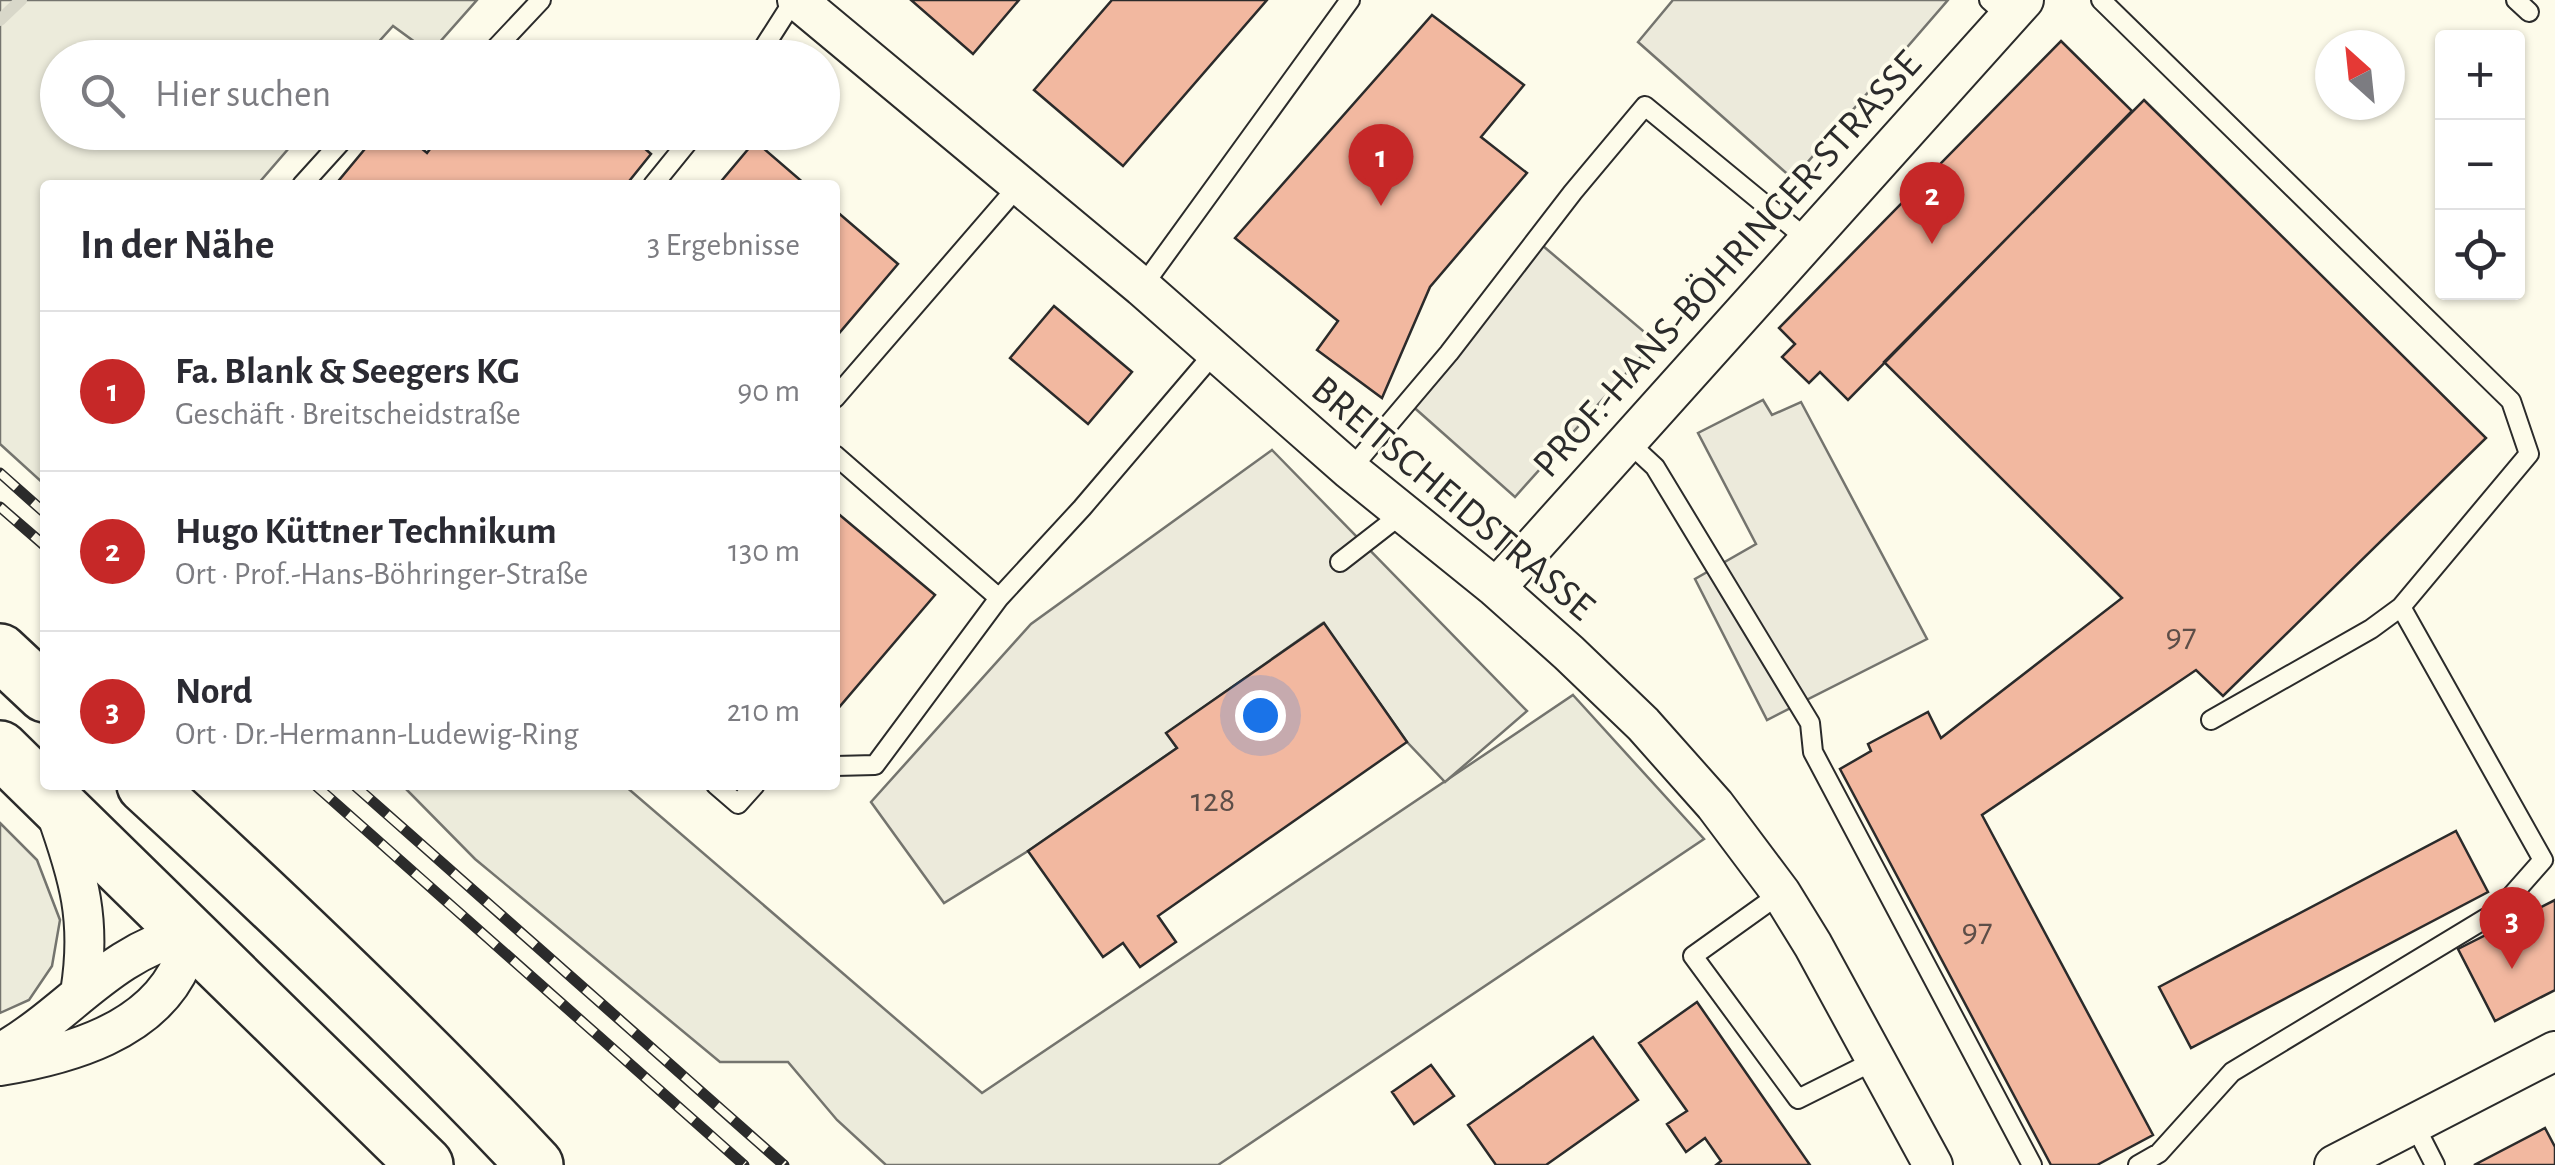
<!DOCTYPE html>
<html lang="de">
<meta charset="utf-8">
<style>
body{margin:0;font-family:"Alegreya Sans",sans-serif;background:#f2f2f3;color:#2b2b33}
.controls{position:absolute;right:30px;top:30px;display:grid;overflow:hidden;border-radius:10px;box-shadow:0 2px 8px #0004}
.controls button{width:90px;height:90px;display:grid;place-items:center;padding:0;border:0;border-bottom:2px solid #e1e1e2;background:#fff;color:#2b2b33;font:50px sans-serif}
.compass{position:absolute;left:2315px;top:30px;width:90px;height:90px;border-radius:50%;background:#fff;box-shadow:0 2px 8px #0004;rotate:333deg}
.you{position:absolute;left:1260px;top:715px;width:35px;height:35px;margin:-25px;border:8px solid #fff;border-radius:50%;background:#1a73e8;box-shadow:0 0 0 15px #1a73e833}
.badge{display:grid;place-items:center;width:65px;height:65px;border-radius:50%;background:#c62828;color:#fff;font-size:32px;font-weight:700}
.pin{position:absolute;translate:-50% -82px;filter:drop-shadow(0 2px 5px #0008)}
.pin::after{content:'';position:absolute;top:52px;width:35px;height:30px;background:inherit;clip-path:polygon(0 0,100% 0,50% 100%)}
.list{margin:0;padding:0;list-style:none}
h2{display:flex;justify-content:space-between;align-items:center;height:130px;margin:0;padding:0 40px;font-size:42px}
h2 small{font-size:32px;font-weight:400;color:#7c7c81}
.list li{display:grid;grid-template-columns:65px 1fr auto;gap:30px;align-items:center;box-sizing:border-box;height:160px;padding:0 40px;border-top:2px solid #e1e1e2}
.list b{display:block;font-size:38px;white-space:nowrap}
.list p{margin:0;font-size:32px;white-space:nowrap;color:#7c7c81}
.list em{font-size:32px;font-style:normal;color:#7c7c81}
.icon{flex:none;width:55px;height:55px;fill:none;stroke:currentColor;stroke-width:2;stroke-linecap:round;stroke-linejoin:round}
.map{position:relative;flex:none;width:2555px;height:1165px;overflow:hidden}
.search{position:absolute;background:#fff;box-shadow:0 2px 8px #0004;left:40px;top:40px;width:800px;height:110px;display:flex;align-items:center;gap:25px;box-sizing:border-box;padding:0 35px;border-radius:55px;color:#7c7c81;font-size:38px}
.panel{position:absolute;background:#fff;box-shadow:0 2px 8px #0004;left:40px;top:180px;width:800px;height:610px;border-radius:10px}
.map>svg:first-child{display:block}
.green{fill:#ecebdb;stroke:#74746e;stroke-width:2.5}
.parking{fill:#eceadb;stroke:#74746e;stroke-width:2.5}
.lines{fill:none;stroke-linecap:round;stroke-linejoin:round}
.stream{stroke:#d8d7c9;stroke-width:12}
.building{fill:#f2b8a0;stroke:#2b2b2b;stroke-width:2.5}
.lane-casing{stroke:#2b2b2b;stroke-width:22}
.street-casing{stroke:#2b2b2b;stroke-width:42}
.primary-casing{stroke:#2b2b2b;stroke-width:60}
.lane{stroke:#fdfbea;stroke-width:18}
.street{stroke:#fdfbea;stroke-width:38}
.primary{stroke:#fdfbea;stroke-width:55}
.rail-casing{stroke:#2b2b2b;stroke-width:11}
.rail{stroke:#fdfbea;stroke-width:8;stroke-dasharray:22;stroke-linecap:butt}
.labels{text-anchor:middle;stroke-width:8;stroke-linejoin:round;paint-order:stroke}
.number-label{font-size:35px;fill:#5d4e48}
.street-label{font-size:40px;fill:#2b2b2b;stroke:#fdfbea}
</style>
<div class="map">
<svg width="2555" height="1165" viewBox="0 0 2555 1165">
<rect width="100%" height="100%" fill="#fdfbea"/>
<!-- green -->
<path class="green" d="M0,0H477L430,53L393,26L365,57L58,58V132L302,133L257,185H45V485L0,444Z
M1573,695L1704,839L1218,1165H886L837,1120L788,1062H720L475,859L402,785H624L982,1093Z
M0,823L37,860L60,920L52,966L29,1000L0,1013Z"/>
<!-- parking -->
<path class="parking" d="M1673,0H1948L1793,179L1638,42Z
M1536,240L1655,341L1515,497L1409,403Z
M1763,400L1772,415L1801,402L1927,639L1767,720L1695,579L1756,544L1698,433Z
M1272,450L1527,711L1445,782L1407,742L1323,623L1167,733L1177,748L1028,851L944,903L871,802L1031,624Z"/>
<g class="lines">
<!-- stream -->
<path class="stream" d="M0,20L21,0"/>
</g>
<!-- building -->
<path class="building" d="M911,0H1019L973,54Z
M1112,0H1267L1123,166L1034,90Z
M1432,15L1524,85L1481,137L1527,173L1430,287L1382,398L1317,350L1338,321L1235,238Z
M2061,41L2132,111L1848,400L1820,372L1809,383L1782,357L1795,344L1779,328Z
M2144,100L2486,438L2223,696L2196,670L1982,815L2153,1135L2097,1165H2051L1840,769L1871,751L1868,744L1928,712L1941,738L2122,598L1884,362Z
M379,132H402L427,153L443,132H626L651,154L626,185H335Z
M755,141L806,185H718Z
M835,210L898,264L835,338Z
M1054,306L1132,372L1088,424L1010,358Z
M835,511L935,595L835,712Z
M1324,623L1407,742L1158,916L1176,942L1140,967L1123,943L1103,957L1028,851L1177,748L1166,733Z
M2456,831L2488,892L2191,1048L2159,987Z
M2555,900V990L2495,1021L2458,949Z
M1697,1002L1810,1165H1716L1721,1161L1705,1138L1686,1152L1667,1124L1687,1111L1639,1043Z
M1593,1037L1638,1100L1546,1165H1496L1468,1125Z
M1431,1065L1454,1096L1414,1124L1392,1092Z
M2545,1128L2555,1147V1165H2474Z"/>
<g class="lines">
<!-- lane casing -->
<g class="lane-casing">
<path id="lane" d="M1989,0L2008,17
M2101,0L2511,401L2529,454L2401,607L2543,860L2498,911L2232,1072L2159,1153L2138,1165
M2516,0L2529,12
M478,58L494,50L541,0
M757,58L794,0
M302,185L350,132
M653,185L696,132
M1142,287L1350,0
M835,398L1020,184
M1627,441L1655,467L1810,723L1813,752L2032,1165
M835,455L999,598
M1350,470L1449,353L1573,192L1645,106L1808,240
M1340,562L1403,513
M2211,720L2371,629L2401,607
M835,766L875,765L999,598L1082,508L1215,352
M716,785L738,804L755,785
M1781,893L1693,956L1798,1099L1876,1060
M2414,1124L2435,1165"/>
</g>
<!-- street casing -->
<g class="street-casing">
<path id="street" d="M797,0L1142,287L1350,470L1496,588L1569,653L1643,724L1715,805L1781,893L1813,945L1933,1165
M1496,588L2024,0
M55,810C79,877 92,921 80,993
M0,1053C71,1013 106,954 189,933C187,942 185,954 182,963C152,1032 67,1055 0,1066
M2334,1165L2555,1051"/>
</g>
<!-- primary casing -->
<g class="primary-casing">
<path id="primary" d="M0,652L45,694
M0,749L425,1165
M145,785C278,907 411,1033 535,1165"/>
</g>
<!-- lane -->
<use href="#lane" class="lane"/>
<!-- street -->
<use href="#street" class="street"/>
<!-- primary -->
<use href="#primary" class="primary"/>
<!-- rail casing -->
<g class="rail-casing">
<path id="rail" d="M0,473L45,513
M0,507L45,546
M315,785L744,1165
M354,785L784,1165"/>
</g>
<!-- rail -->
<use href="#rail" class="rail"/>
</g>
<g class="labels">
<!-- number labels -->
<g class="number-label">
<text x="2181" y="646">97</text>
<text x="1213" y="811">128</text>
<text x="1977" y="941">97</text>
</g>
<!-- street labels -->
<g class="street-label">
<text transform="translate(1726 263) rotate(-48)" y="14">PROF.-HANS-BÖHRINGER-STRASSE</text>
<text transform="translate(1454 497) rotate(40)" y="14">BREITSCHEIDSTRASSE</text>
</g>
</g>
</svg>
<div class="controls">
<button>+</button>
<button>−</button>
<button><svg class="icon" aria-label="locate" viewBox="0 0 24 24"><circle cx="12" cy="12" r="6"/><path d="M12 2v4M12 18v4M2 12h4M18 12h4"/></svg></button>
</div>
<svg class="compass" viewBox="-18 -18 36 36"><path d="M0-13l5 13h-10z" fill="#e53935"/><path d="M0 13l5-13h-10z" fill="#7c7c81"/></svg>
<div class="you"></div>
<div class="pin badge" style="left:1381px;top:206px">1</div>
<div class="pin badge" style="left:1932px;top:244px">2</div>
<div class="pin badge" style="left:2512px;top:969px">3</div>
<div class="search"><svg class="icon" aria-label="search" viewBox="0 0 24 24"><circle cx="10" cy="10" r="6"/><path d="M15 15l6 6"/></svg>Hier suchen</div>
<section class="panel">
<h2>In der Nähe<small>3 Ergebnisse</small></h2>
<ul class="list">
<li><span class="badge">1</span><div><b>Fa. Blank &amp; Seegers KG</b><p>Geschäft · Breitscheidstraße</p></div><em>90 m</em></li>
<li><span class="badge">2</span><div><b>Hugo Küttner Technikum</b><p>Ort · Prof.-Hans-Böhringer-Straße</p></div><em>130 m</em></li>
<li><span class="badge">3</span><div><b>Nord</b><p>Ort · Dr.-Hermann-Ludewig-Ring</p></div><em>210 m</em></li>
</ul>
</section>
</div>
